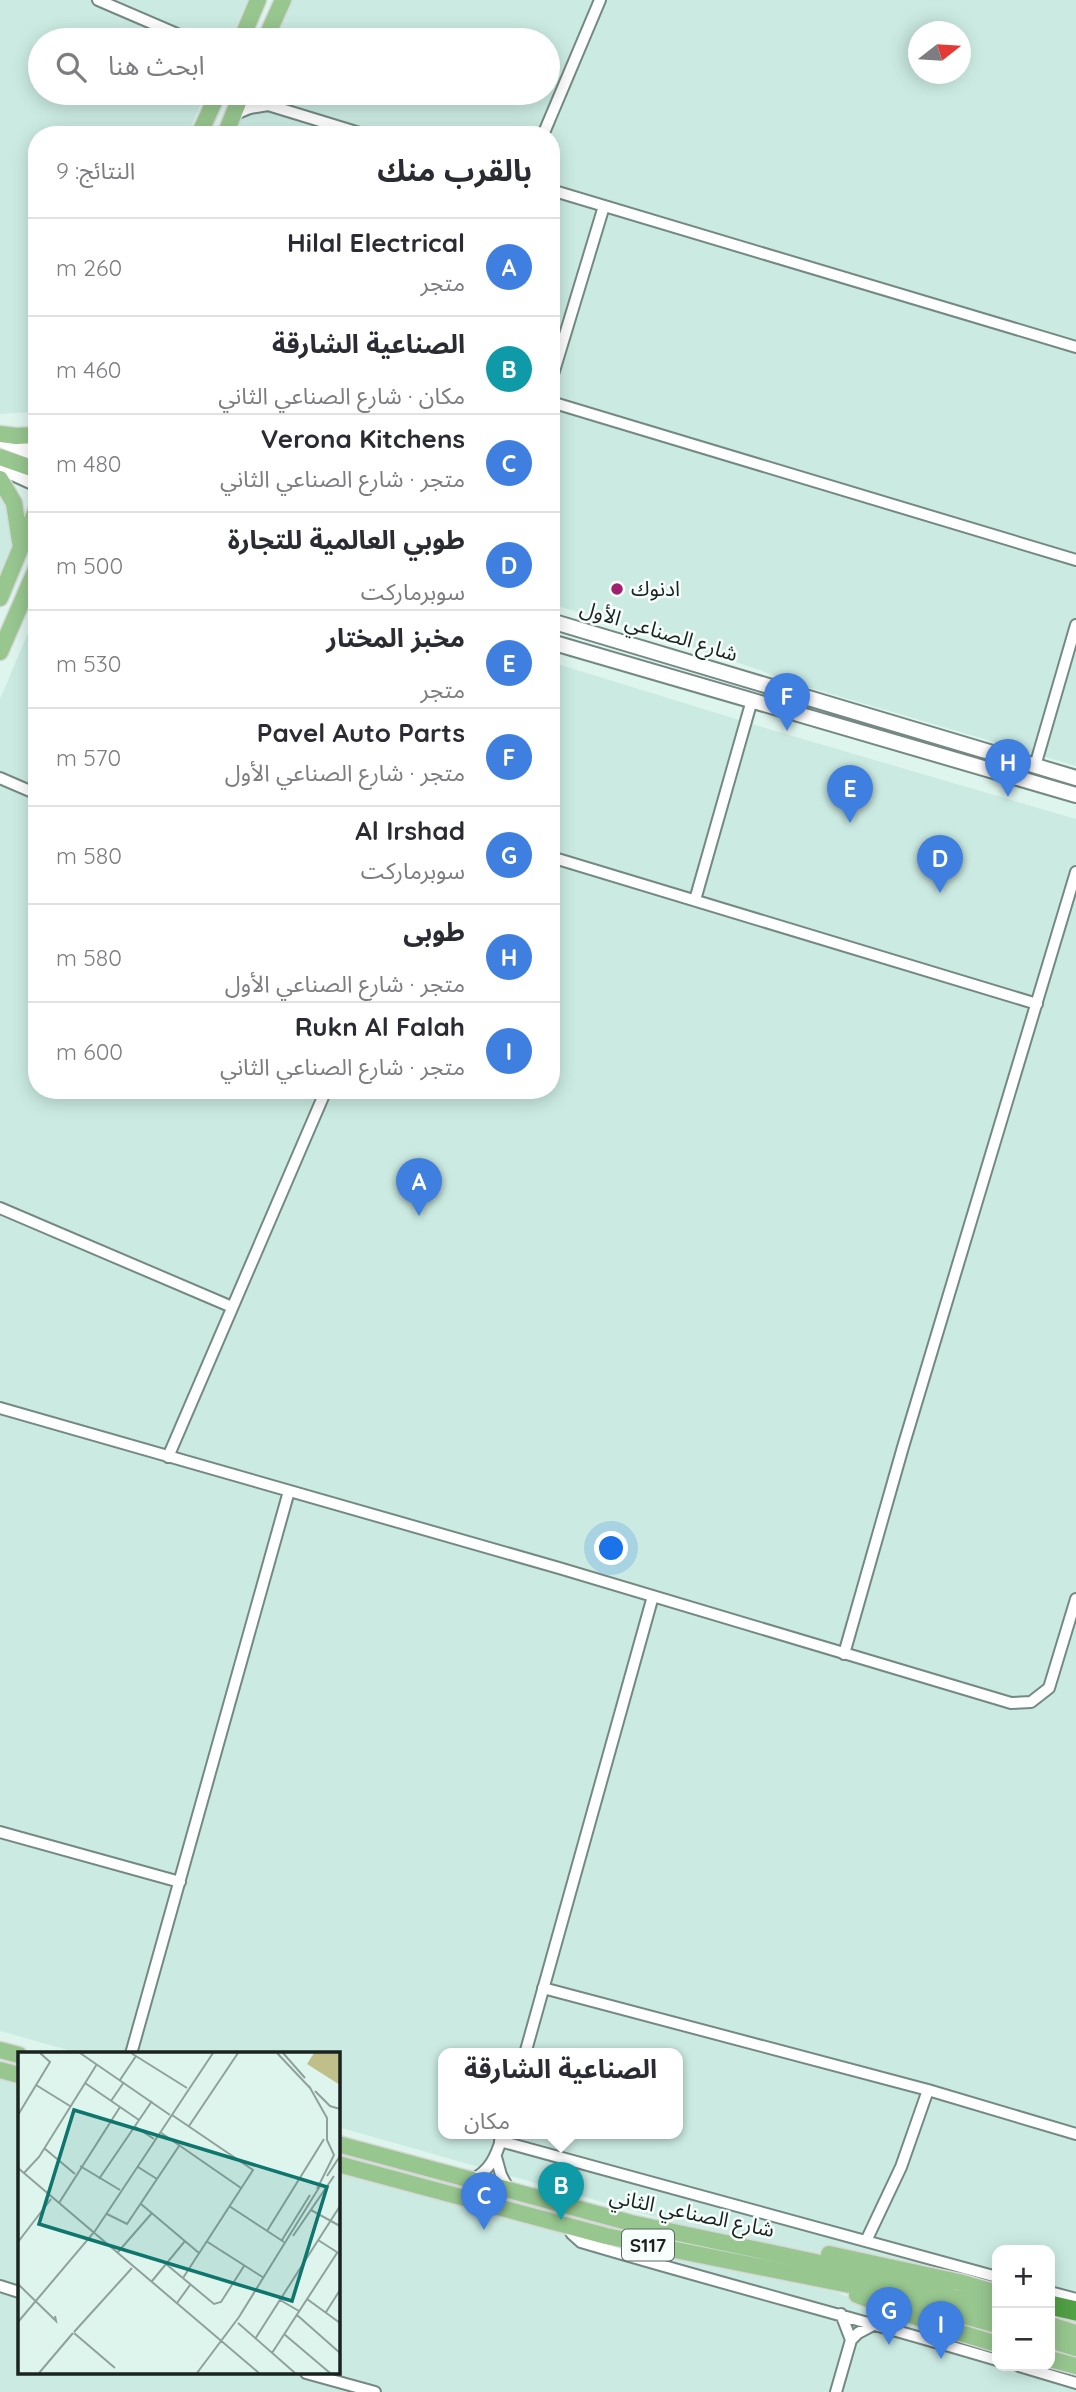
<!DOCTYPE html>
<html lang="ar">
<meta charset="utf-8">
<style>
body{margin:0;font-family:Quicksand,"Noto Sans Arabic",sans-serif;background:#f7f7f7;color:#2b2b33;direction:rtl}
.controls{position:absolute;right:21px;bottom:21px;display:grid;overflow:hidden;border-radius:14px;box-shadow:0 4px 18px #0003}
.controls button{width:63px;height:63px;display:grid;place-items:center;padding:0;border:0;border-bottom:2px solid #e1e1e2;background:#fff;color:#2b2b33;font:35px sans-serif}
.compass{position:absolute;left:908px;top:21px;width:63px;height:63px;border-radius:50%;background:#fff;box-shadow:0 4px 18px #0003;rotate:73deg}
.you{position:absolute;left:612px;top:1549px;width:24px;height:24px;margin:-18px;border:5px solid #fff;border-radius:50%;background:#1a73e8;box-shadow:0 0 0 10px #1a73e833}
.badge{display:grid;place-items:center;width:46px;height:46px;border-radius:50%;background:#a22070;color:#fff;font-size:23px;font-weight:700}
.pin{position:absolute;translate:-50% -58px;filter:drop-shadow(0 2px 4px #0008)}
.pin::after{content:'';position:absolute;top:37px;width:24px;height:21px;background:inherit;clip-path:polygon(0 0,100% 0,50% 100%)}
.popup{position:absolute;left:438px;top:2048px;width:245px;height:91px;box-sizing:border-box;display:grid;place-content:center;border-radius:14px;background:#fff;filter:drop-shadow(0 2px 5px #0005);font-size:23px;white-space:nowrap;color:#7c7c81}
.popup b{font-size:26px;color:#2b2b33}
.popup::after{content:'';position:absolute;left:50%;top:100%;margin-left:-14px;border:14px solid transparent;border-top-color:#fff}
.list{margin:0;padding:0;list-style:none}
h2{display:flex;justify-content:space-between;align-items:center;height:91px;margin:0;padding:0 28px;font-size:30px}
h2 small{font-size:23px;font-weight:400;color:#7c7c81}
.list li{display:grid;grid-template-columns:46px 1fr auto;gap:21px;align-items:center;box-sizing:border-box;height:98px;padding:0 28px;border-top:2px solid #e1e1e2}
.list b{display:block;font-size:26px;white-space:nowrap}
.list p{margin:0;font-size:23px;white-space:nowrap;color:#7c7c81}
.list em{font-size:23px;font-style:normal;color:#7c7c81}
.icon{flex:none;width:38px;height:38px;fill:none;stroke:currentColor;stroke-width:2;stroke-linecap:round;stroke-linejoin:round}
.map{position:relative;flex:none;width:1076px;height:2392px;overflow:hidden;direction:ltr}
.search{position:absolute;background:#fff;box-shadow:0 4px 18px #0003;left:28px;top:28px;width:532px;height:77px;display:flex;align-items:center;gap:18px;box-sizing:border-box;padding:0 24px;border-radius:38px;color:#7c7c81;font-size:26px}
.panel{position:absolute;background:#fff;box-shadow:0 4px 18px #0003;left:28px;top:126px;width:532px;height:973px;border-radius:28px;direction:rtl}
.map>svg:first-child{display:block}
.built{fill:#cbebe2;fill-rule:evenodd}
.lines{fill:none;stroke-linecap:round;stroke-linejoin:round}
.street-casing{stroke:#748983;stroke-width:14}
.secondary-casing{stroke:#748983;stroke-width:18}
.primary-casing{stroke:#d6d7d7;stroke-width:19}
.highway-casing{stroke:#d6d7d7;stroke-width:23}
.street{stroke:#fff;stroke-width:10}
.secondary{stroke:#fff;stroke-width:14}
.primary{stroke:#97c68f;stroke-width:16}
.highway{stroke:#51a044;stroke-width:19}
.poi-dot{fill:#a22070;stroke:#f6fffc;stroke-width:2.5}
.labels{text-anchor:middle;stroke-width:5;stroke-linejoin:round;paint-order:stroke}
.shield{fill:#f6fffc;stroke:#5d6563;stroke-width:2}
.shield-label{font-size:19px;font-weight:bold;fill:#1b2321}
.poi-label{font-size:21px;fill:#1b2321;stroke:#f6fffc;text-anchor:start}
.street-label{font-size:21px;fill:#1b2321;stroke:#f6fffc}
.inset-road{fill:none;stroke:#90a19c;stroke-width:2}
.view{fill:#0f766e;fill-opacity:0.15;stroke:#0f766e;stroke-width:3.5}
.inset-edge{fill:none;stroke:#1b2321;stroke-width:3.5}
</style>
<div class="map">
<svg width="1076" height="2392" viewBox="0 0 1076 2392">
<rect width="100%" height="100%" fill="#def5ee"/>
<!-- built -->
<path class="built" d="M0,0H248L230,40H40V93H206L187,135H37V409L32,412L0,414Z
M283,0H1076V766L811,688L689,646L551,604V135H227L242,93H548V40H265ZM918,32H960V74H918Z
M0,498L6,507L15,556L0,591Z
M37,612V1090H551V662L762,727L1076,819V2336L1050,2329V2250H997V2314L338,2127V2054H82L0,2031V699ZM444,2054H678V2134H444Z
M0,2074L19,2080V2373H338V2169L705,2265L836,2292L997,2355V2366H1025L1076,2383V2392H0Z"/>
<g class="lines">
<!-- street casing -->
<g class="street-casing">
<path id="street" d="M98,0L191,40
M256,93L268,105
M233,115L250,108L268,105L366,135
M543,135L600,0
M551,190L1076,347
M551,381L604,206
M551,402L1076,560
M1035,766L1076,625
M0,778L37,794
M551,857L1037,1004
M695,900L752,700
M0,1208L232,1307
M0,1408L559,1568L1011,1703L1031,1702L1049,1688L1076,1599
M168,1457L326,1090
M844,1654L903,1447L1076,872
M0,1832L180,1882
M543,1988L928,2090L1076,2134
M131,2054L289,1491
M525,2054L653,1596
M500,2141L997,2277
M496,2157L501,2175L509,2190
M470,2181C490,2171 496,2157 502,2137
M568,2226L572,2234L581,2242C719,2283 859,2319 997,2360
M866,2241L901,2167L928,2090
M0,2286L19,2292
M1050,2292L1076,2299
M851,2340L858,2333L875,2324
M1019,2366L1076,2383
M306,2373L375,2392
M836,2392L851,2340L841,2314"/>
</g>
<!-- secondary casing -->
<g class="secondary-casing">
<path id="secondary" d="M0,440L37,454
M0,467L37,484
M551,621L1076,778
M551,642L1076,795"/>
</g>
<!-- primary casing -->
<g class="primary-casing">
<path id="primary" d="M241,40L258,0
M265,40L283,0
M199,135L218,93
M225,135L242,93
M0,434L16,436L37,435
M0,457L37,470
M0,479L14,503L20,542
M0,598L37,508
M0,652L37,567
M0,2050L19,2055
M0,2070L19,2075
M338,2144L631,2223L839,2267L997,2309
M338,2164L606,2236L860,2287L997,2325
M829,2254L959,2282L997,2293
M857,2295L951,2330L997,2344
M1050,2325L1076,2333
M1050,2340L1076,2348
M1050,2359L1076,2366"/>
</g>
<!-- highway casing -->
<g class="highway-casing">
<path id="highway" d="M1050,2305L1076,2311"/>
</g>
<!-- street -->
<use href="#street" class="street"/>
<!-- secondary -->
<use href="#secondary" class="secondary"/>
<!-- primary -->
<use href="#primary" class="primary"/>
<!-- highway -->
<use href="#highway" class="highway"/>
</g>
<!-- markers -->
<circle class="poi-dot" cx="617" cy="589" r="7"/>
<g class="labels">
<!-- shield labels -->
<rect class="shield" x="622" y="2229.5" width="52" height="31" rx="5"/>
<g class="shield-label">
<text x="648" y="2252">S117</text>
</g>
<!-- poi labels -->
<g class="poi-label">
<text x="631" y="596">ادنوك</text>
</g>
<!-- street labels -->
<g class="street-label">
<text transform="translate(659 631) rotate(17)" y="7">شارع الصناعي الأول</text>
<text transform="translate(692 2213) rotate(12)" y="7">شارع الصناعي الثاني</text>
</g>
</g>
<!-- overview -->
<g transform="translate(18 2052)">
<rect width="322" height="322" fill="#def5ee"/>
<path d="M296,1H322V33L289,12Z" fill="#c0bf8a"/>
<path class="inset-road" d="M62,1L152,63M113,1L169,36M259,1L293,37M265,1L287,26M102,28L118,4M67,31L121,68M18,33L52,54M291,34L309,66V88L316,103L299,137M297,39L312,54L322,57M93,49L106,30M0,63L32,10L22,1M154,63L235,118L165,226M116,74L136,87M171,74L220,1M142,80L223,136M26,96L57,122M62,114L102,138M120,115L139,127M0,116L241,321M6,121L21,105L79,12M309,124L322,104M81,127L134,49M41,151L102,55M123,152L181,201M211,154L266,190M293,158L322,174M89,162L109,172L161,94M249,179L306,87M275,184L316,124M264,188L292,143M300,188L322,202M188,189L246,226M0,190L33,147M100,200L134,161M148,212L196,252L203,250L226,214M134,229L167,189M0,232L38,269L37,264M289,247L322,271M262,248L281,259M159,251L172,233M308,260L322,238M279,263L322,301M0,270L77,179L195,1M220,271L277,321M56,280L114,216M56,281L97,316M266,282L312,321M237,287L322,154M254,301L319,201M21,321L55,281M179,321L221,265L302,134"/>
<path class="view" d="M56,58L309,135L274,249L21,172Z"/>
<rect width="322" height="322" class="inset-edge"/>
</g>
</svg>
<div class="controls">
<button>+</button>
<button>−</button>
</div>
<svg class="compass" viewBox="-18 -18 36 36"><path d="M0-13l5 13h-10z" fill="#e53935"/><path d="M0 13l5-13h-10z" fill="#7c7c81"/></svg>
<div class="you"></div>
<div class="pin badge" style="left:419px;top:1216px;background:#3f7fe0">A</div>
<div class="pin badge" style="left:561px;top:2220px;background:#0f9aa8">B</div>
<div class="popup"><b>الصناعية الشارقة</b>مكان</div>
<div class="pin badge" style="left:484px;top:2230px;background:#3f7fe0">C</div>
<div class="pin badge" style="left:940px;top:893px;background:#3f7fe0">D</div>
<div class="pin badge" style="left:850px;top:823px;background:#3f7fe0">E</div>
<div class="pin badge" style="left:787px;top:731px;background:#3f7fe0">F</div>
<div class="pin badge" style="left:889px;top:2345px;background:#3f7fe0">G</div>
<div class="pin badge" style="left:1008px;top:797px;background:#3f7fe0">H</div>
<div class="pin badge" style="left:941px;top:2359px;background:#3f7fe0">I</div>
<div class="search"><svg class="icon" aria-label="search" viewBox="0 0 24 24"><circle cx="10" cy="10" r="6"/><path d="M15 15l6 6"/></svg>ابحث هنا</div>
<section class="panel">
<h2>بالقرب منك<small>النتائج: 9</small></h2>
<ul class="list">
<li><span class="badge" style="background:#3f7fe0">A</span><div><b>Hilal Electrical</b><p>متجر</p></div><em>260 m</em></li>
<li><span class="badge" style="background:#0f9aa8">B</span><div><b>الصناعية الشارقة</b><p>مكان · شارع الصناعي الثاني</p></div><em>460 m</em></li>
<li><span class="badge" style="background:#3f7fe0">C</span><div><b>Verona Kitchens</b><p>متجر · شارع الصناعي الثاني</p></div><em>480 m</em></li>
<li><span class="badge" style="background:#3f7fe0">D</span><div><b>طوبي العالمية للتجارة</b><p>سوبرماركت</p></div><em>500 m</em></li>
<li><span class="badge" style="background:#3f7fe0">E</span><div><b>مخبز المختار</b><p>متجر</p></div><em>530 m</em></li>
<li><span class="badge" style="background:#3f7fe0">F</span><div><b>Pavel Auto Parts</b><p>متجر · شارع الصناعي الأول</p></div><em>570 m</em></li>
<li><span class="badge" style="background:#3f7fe0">G</span><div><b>Al Irshad</b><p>سوبرماركت</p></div><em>580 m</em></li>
<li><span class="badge" style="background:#3f7fe0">H</span><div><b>طوبى</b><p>متجر · شارع الصناعي الأول</p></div><em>580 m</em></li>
<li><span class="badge" style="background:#3f7fe0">I</span><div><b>Rukn Al Falah</b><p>متجر · شارع الصناعي الثاني</p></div><em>600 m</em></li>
</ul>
</section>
</div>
